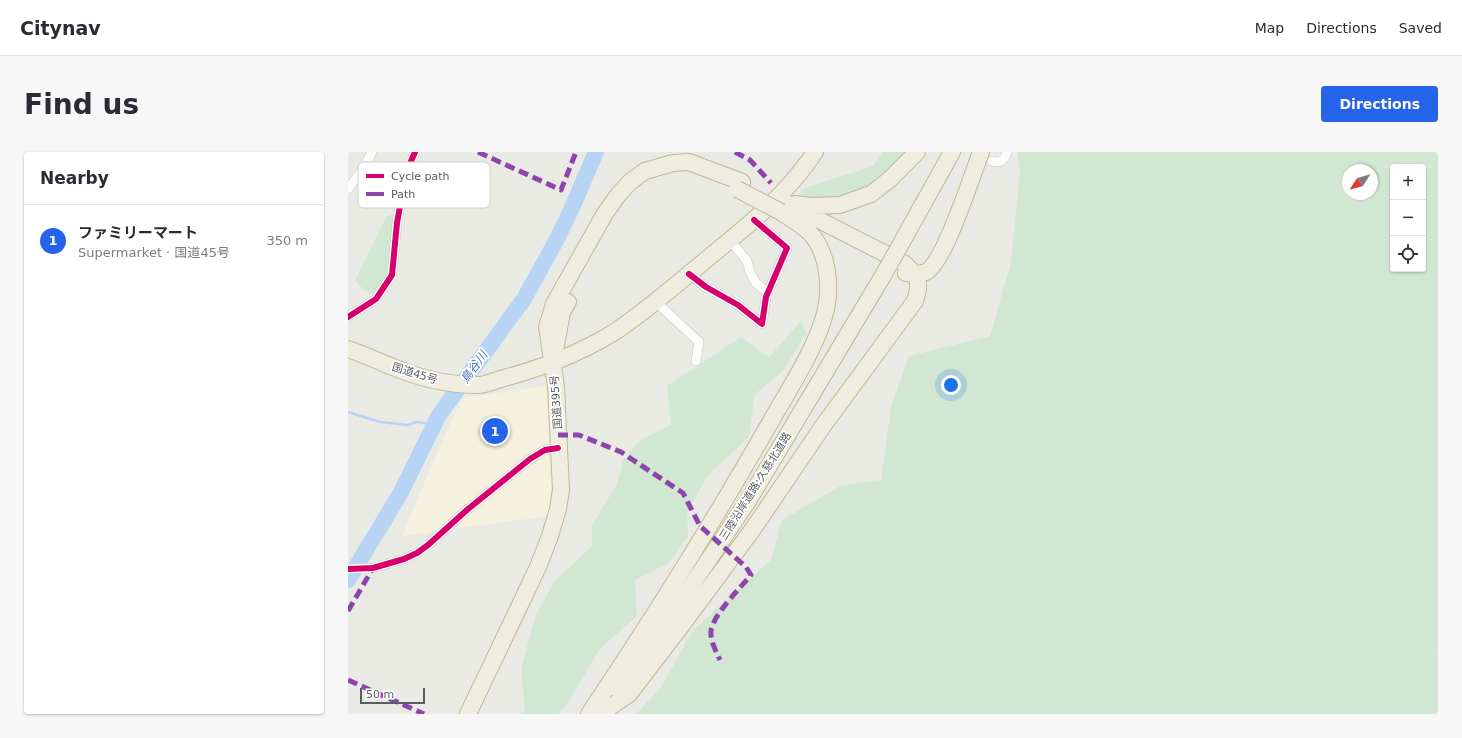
<!DOCTYPE html>
<meta charset="utf-8">
<style>
body{margin:0;font-family:"DejaVu Sans","Noto Sans JP",sans-serif;background:#f7f7f7;color:#2b2b33}
.controls{position:absolute;right:12px;top:12px;display:grid;overflow:hidden;border-radius:4px;box-shadow:0 1px 3px #0004}
.controls button{width:36px;height:36px;display:grid;place-items:center;padding:0;border:0;border-bottom:1px solid #e1e1e2;background:#fff;color:#2b2b33;font:20px sans-serif}
.compass{position:absolute;left:994px;top:12px;width:36px;height:36px;border-radius:50%;background:#fff;box-shadow:0 1px 3px #0004;rotate:234deg}
.scale{position:absolute;left:12px;bottom:10px;width:65px;box-sizing:border-box;padding-left:4px;border:2px solid #5a5d62;border-top:0;font-size:11px;line-height:14px;white-space:nowrap;color:#5a5d62;-webkit-text-stroke:3px #fff;paint-order:stroke}
.you{position:absolute;left:603px;top:233px;width:14px;height:14px;margin:-10px;border:3px solid #fff;border-radius:50%;background:#1a73e8;box-shadow:0 0 0 6px #1a73e833}
.badge{display:grid;place-items:center;width:26px;height:26px;border-radius:50%;background:#2563eb;color:#fff;font-size:13px;font-weight:700}
.pin{position:absolute;translate:-50% -50%;border:2px solid #fff;box-shadow:0 1px 4px #0006}
.list{margin:0;padding:0;list-style:none}
h2{display:flex;justify-content:space-between;align-items:center;height:52px;margin:0;padding:0 16px;font-size:17px}
h2 small{font-size:13px;font-weight:400;color:#7c7c81}
.list li{display:grid;grid-template-columns:26px 1fr auto;gap:12px;align-items:center;box-sizing:border-box;height:72px;padding:0 16px;border-top:1px solid #e1e1e2}
.list b{display:block;font-size:15px;white-space:nowrap}
.list p{margin:0;font-size:13px;white-space:nowrap;color:#7c7c81}
.list em{font-size:13px;font-style:normal;color:#7c7c81}
.icon{flex:none;width:22px;height:22px;fill:none;stroke:currentColor;stroke-width:2;stroke-linecap:round;stroke-linejoin:round}
.map{position:relative;flex:none;width:1090px;height:562px;overflow:hidden;border-radius:4px}
header{display:flex;align-items:center;gap:24px;box-sizing:border-box;height:56px;padding:0 20px;background:#fff;border-bottom:1px solid #e1e1e2}
header strong{font-size:19px}
nav{display:flex;gap:22px;margin-inline-start:auto;font-size:14px}
.intro{display:flex;align-items:center;justify-content:space-between;box-sizing:border-box;height:96px;padding:0 24px}
h1{margin:0;font-size:28px}
.button{padding:10px 18px;border-radius:4px;background:#2563eb;color:#fff;font-size:14px;font-weight:700}
main{display:flex;gap:24px;padding:0 24px}
aside{flex:1;background:#fff;border-radius:4px;box-shadow:0 1px 3px #0004}
.map>svg:first-child{display:block}
.commercial{fill:#f4f2de}
.green{fill:#d2e7d2;fill-rule:evenodd}
.lines{fill:none;stroke-linecap:round;stroke-linejoin:round}
.stream{stroke:#b8d4f5;stroke-width:2.5}
.river{stroke:#b8d4f5;stroke-width:16}
.street-casing{stroke:#c6c7c5;stroke-width:10}
.highway-casing{stroke:#c1b893;stroke-width:18}
.street{stroke:#fcfcfb;stroke-width:9}
.highway{stroke:#eeede0;stroke-width:16}
.highway-bridge-casing{stroke:#c1b893;stroke-width:18;stroke-linecap:butt}
.highway-bridge{stroke:#eeede0;stroke-width:16}
.quiet{stroke:#8e44ad;stroke-width:5;stroke-dasharray:10 5;stroke-linecap:butt}
.cycleway-casing{stroke:#fff;stroke-width:8}
.cycleway{stroke:#d6006c;stroke-width:6}
.labels{text-anchor:middle;stroke-width:3.5;stroke-linejoin:round;paint-order:stroke}
.street-label{font-size:11px;fill:#5a5d62;stroke:#fff}
.water-label{font-size:12px;font-style:italic;fill:#4773be;stroke:#fff}
.key{fill:#fff;stroke:#ceced0;stroke-width:1}
.key-label{font-size:11px;fill:#5a5d62}
</style>
<header>
<strong>Citynav</strong>
<nav><a>Map</a><a>Directions</a><a>Saved</a></nav>
</header>
<div class="intro"><h1>Find us</h1><a class="button">Directions</a></div>
<main>
<aside>
<h2>Nearby<small></small></h2>
<ul class="list">
<li><span class="badge">1</span><div><b>ファミリーマート</b><p>Supermarket · 国道45号</p></div><em>350 m</em></li>
</ul>
</aside>
<div class="map">
<svg width="1090" height="562" viewBox="0 0 1090 562">
<rect width="100%" height="100%" fill="#eaeae5"/>
<!-- commercial -->
<path class="commercial" d="M198,234L206,287L201,364L54,384L83,315L114,246Z"/>
<!-- green -->
<path class="green" d="M535,0H558L529,30L491,48L450,45L457,36L525,14Z
M669,0H1090V497L1089,498L1090,501V562H288L314,534L344,479L423,408L434,368L494,333L533,328L543,254L561,204L642,184L663,110L672,18ZM1045,15H1075V117H1045ZM1000,18H1024V42H1000Z
M39,63H47L42,121L26,144L14,136L7,128Z
M454,168L458,182L434,220L407,242L401,285L361,322L339,360L340,384L321,411L287,428L289,464L251,498L220,551L210,562H172L177,558L173,517L188,462L207,429L244,394V373L269,332L275,309L292,288L323,273L319,234L393,185L421,205Z"/>
<g class="lines">
<!-- stream -->
<path class="stream" d="M0,260L32,270L60,273L69,270L87,273"/>
<!-- river -->
<path class="river" d="M0,428L52,342L91,263L176,147L209,87L223,58L248,0"/>
<!-- street casing -->
<g class="street-casing">
<path id="street" d="M644,9C652,12 657,8 659,0
M0,37L16,16L24,0
M382,88L399,109L402,120L408,131L420,141
M341,122L358,135L390,153L414,172L418,145L439,96L406,68
M307,149L351,190L348,209
M0,165L28,147L44,123L49,71L58,21L67,0
M0,417L25,416L56,407L69,401L80,393L120,357L182,307L197,298L210,296"/>
</g>
<!-- highway casing -->
<g class="highway-casing">
<path id="highway" d="M447,52L463,54L492,53L523,42L541,28L569,0
M550,97L604,0
M558,121C565,122 571,123 578,120C597,110 624,23 633,0
M0,197C15,202 30,209 45,215C71,226 102,233 130,233C139,233 148,228 156,226C194,216 232,201 265,181C300,158 332,129 365,102C403,71 439,42 467,0
M207,199L214,160L220,150
M270,538L319,470L400,349L533,127
M120,562L190,415L202,384L210,357L213,338L208,234L199,175L206,152L256,63L270,43L282,30L297,19L325,11L341,10L394,30
M241,562C305,467 366,369 423,269C442,235 479,181 480,141C481,120 476,94 460,79C452,72 442,66 433,60
M252,562L281,542L334,473L405,377L475,274L567,149C573,130 571,125 557,112L440,52"/>
</g>
<!-- street -->
<use href="#street" class="street"/>
<!-- highway -->
<use href="#highway" class="highway"/>
<!-- highway-bridge casing -->
<g class="highway-bridge-casing">
<path id="highway-bridge" d="M389,37L433,60
M533,127L550,97"/>
</g>
<!-- highway-bridge -->
<use href="#highway-bridge" class="highway-bridge"/>
<!-- quiet -->
<path class="quiet" d="M130,0L213,38L228,0
M387,0L402,8L423,31
M210,283H231L273,300L335,341L352,374L398,415L403,423C392,436 365,463 363,479C362,489 368,499 372,508
M0,459L25,416
M0,528L76,562"/>
<!-- cycleway casing -->
<g class="cycleway-casing">
<path id="cycleway" d="M341,122L358,135L390,153L414,172L418,145L439,96L406,68
M0,165L28,147L44,123L49,71L58,21L67,0
M0,417L25,416L56,407L69,401L80,393L120,357L182,307L197,298L210,296"/>
</g>
<!-- cycleway -->
<use href="#cycleway" class="cycleway"/>
</g>
<g class="labels">
<!-- street labels -->
<g class="street-label">
<text transform="translate(67 221) rotate(17)" y="4">国道45号</text>
<text transform="translate(208 250) rotate(-94)" y="4">国道395号</text>
<text transform="translate(407 334) rotate(-58)" y="4">三陸沿岸道路;久慈北道路</text>
</g>
<!-- water labels -->
<g class="water-label">
<text transform="translate(126 215) rotate(-54)" y="4">鳥谷川</text>
</g>
</g>
<!-- legend -->
<rect x="10" y="10" width="132" height="46" rx="6" class="key"/>
<rect x="18" y="22" width="18" height="4" fill="#d6006c"/>
<rect x="18" y="40" width="18" height="4" fill="#8e44ad"/>
<g class="key-label">
<text x="43" y="28">Cycle path</text>
<text x="43" y="46">Path</text>
</g>
</svg>
<div class="controls">
<button>+</button>
<button>−</button>
<button><svg class="icon" aria-label="locate" viewBox="0 0 24 24"><circle cx="12" cy="12" r="6"/><path d="M12 2v4M12 18v4M2 12h4M18 12h4"/></svg></button>
</div>
<svg class="compass" viewBox="-18 -18 36 36"><path d="M0-13l5 13h-10z" fill="#e53935"/><path d="M0 13l5-13h-10z" fill="#7c7c81"/></svg>
<div class="scale">50 m</div>
<div class="you"></div>
<div class="pin badge" style="left:147px;top:279px">1</div>
</div>
</main>
